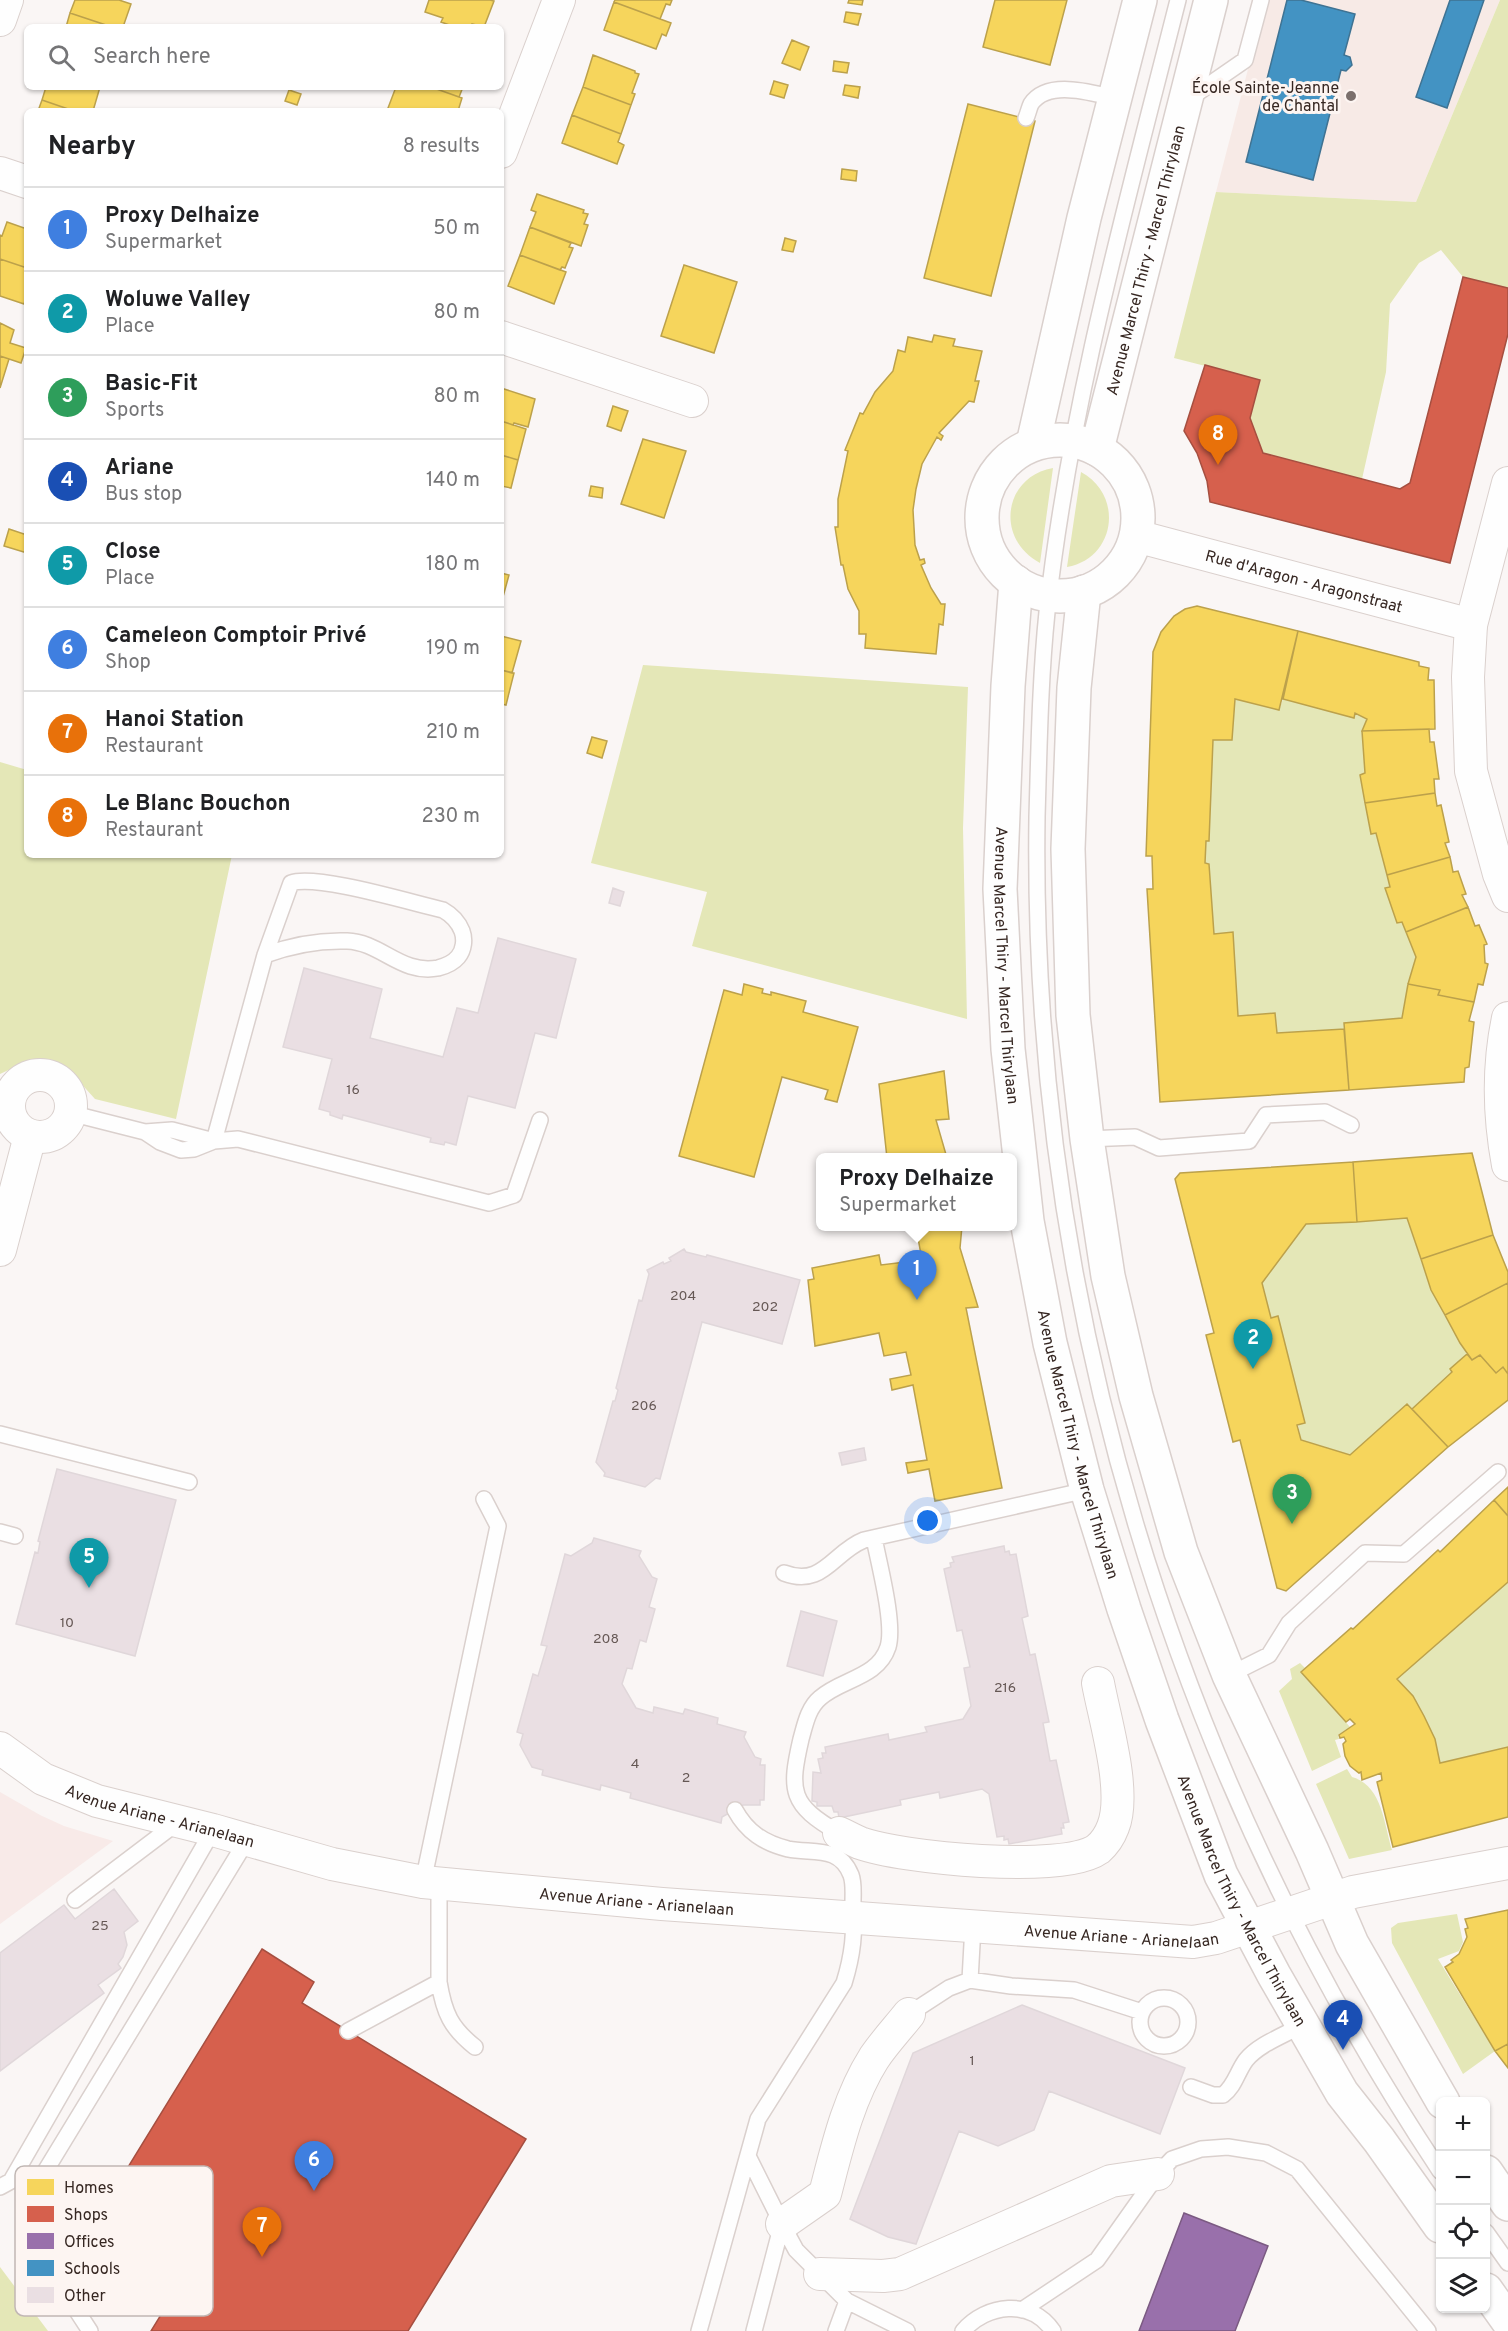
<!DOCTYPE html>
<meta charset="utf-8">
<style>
body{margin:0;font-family:Overpass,sans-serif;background:#f2f2f2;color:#202124}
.controls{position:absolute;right:18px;bottom:18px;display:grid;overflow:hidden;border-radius:9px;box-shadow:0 2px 4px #0004}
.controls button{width:54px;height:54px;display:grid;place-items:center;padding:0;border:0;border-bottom:2px solid #e0e0e0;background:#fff;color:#202124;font:30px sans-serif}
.you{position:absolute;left:928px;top:1521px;width:21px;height:21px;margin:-15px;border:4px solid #fff;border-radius:50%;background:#1a73e8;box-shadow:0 0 0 9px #1a73e833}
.badge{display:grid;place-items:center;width:39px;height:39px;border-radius:50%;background:#111827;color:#fff;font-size:20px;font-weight:700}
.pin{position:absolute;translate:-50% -50px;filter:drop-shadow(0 2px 3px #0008)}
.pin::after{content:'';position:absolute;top:32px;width:21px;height:18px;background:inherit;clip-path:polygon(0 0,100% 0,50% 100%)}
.popup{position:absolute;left:816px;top:1153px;width:201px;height:78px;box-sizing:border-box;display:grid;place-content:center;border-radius:9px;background:#fff;filter:drop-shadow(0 2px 4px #0005);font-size:20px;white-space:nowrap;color:#757577}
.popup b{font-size:22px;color:#202124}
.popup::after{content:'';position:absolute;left:50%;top:100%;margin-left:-12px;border:12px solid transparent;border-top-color:#fff}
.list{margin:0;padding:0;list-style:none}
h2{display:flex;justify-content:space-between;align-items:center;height:78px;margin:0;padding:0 24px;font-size:26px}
h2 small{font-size:20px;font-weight:400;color:#757577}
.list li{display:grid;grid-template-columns:39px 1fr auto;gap:18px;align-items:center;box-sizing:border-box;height:84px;padding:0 24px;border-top:2px solid #e0e0e0}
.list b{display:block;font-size:22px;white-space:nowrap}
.list p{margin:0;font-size:20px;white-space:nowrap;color:#757577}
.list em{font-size:20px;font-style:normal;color:#757577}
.icon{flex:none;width:33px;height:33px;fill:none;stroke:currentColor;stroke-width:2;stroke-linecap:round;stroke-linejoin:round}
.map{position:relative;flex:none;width:1508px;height:2331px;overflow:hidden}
.search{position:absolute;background:#fff;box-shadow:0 2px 4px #0004;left:24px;top:24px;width:480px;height:66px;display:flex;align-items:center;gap:15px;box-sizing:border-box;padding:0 21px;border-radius:9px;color:#757577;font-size:22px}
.panel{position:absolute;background:#fff;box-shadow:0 2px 4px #0004;left:24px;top:108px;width:480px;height:750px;border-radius:9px}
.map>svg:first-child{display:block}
.built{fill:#f7eae6}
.industrial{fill:#f8eae8}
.green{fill:#e4e7b7}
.homes{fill:#f6d55c;stroke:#bca14b;stroke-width:1.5}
.shops{fill:#d6604d;stroke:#a64f40;stroke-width:1.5}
.offices{fill:#9970ab;stroke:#7b5a82;stroke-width:1.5}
.schools{fill:#4393c3;stroke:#3f7393;stroke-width:1.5}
.building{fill:#eadfe3;stroke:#e0d7da;stroke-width:1.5}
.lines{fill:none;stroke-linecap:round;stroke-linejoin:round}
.lane-casing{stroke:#dad0cd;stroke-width:18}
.street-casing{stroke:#dad0cd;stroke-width:34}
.secondary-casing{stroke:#dad0cd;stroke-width:36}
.lane{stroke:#fefefe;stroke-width:15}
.street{stroke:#fefefe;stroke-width:32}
.secondary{stroke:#fefefe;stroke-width:33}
.poi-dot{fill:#7b6f6c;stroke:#fdf5f2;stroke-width:2}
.labels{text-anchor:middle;stroke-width:6;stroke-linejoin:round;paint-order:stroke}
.number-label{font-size:14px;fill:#655754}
.poi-label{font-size:16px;fill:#362722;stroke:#fdf5f2;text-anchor:end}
.street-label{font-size:16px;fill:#362722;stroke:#fdf5f2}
.key{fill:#fdf5f2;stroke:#c1b7b4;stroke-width:1.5}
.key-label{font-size:16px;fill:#362722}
</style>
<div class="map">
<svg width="1508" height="2331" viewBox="0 0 1508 2331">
<rect width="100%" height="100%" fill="#faf6f5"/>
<!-- built -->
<path class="built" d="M1266,0H1500L1416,202L1216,192Z"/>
<!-- industrial -->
<path class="industrial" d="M0,1792L40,1815L64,1826L113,1841L0,1924Z"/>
<!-- green -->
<path class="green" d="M1500,0H1508V288L1463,277L1441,250L1419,263L1390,304L1386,372L1362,479L1263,453L1250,418L1260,380L1174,358L1216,192L1416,202Z
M1053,468L1040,563C995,539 1003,477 1053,468Z
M1081,472C1124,495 1116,558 1067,567Z
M643,665L968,687L963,828L967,1019L692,946L707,892L591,863Z
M1235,699L1279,710L1283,699L1354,718L1355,713L1367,719L1362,731L1365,773L1360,775L1371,833H1376L1390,887L1385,888L1397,923L1402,922L1416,957L1402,1018L1345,1023L1344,1029L1277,1033L1275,1013L1238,1016L1233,933L1214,934L1209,864L1205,863L1206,841L1209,840L1213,740H1232Z
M0,762L27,770V855H232L176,1119L95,1099L68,1069L52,1060L32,1059L0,1074Z
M1407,1218L1431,1290L1467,1354L1451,1369L1452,1372L1412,1409L1407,1404L1350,1455L1301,1440L1278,1316L1271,1318L1262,1283L1306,1224Z
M1508,1582V1747L1440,1763C1433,1730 1420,1703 1397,1679Z
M1300,1663L1305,1668L1301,1672L1350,1727L1338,1735L1339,1739L1335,1740L1341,1757L1312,1771L1279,1691L1292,1679L1290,1669Z
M1347,1769L1352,1777C1382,1785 1384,1824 1392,1850L1349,1859L1316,1784Z
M1457,1914L1463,1942L1459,1951L1438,1959L1495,2051L1463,2074L1392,1943L1391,1928L1398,1923Z
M0,2267L48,2331H0Z"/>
<!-- homes -->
<path class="homes" d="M75,0H119L131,4L123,27H112L70,13Z
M429,0H490L494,1L484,27L472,24L471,27H455L441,22L443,18L425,12Z
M615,0H672L670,5L666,4L660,19L614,2Z
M849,0H863L862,5L848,3Z
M995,0H1067L1050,65L983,47Z
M614,2L671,23L666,36L662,34L656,49L604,30Z
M846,12L861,14L858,25L844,22Z
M70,13L112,27H66Z
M792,40L809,47L800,70L782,63Z
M593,55L635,71V73L639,74L632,93L635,94L631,105L583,87Z
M834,61L849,63L847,73L833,71Z
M774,81L788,85L784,98L770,94Z
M845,85L860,87L858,98L843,95Z
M46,87H100L93,111H74L42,100Z
M396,87H431L462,98L458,111H397L388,108Z
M431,87H463L459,97Z
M583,87L631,105L621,134L572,115Z
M289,90L301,94L297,105L285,101Z
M42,100L74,111H38Z
M968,104L1035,121L991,296L924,278Z
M572,115L621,134L618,142L624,145L617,164L562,143Z
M842,169L857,171L856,181L841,179Z
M537,194L584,210L583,213L588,214L584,224L588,225L581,246L530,227L536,212L531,210Z
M7,222L27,229V268L0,259V235L2,236Z
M530,227L571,243L569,247L573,248L565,268L562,267L560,270L520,255Z
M785,238L796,241L793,252L782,250Z
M520,255L566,272L554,304L508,286Z
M0,259L27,268V295L24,304L0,296Z
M684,265L737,282L714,353L661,336Z
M0,323L14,330L10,343L26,348L21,363L0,356Z
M934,335L955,339L953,346L982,351L975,381H979L974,402L969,401L939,433L943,436L941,440L937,437L922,464L916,489L913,510L915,545L920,560L924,559L925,563L921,565L931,588L941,604H945L943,625L939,624L936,654L865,648L866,634H859V611L848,589L843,565H841L835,527H838V499L848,451L845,450L860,413L863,414L875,392L893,371L898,350L905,352L908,337L932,342Z
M0,356L9,359L0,388Z
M501,388L535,399L528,427L514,423L513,425L501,421Z
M613,406L628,411L621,431L607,426Z
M501,421L526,429L518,460L501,455Z
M643,439L686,451L664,518L621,504Z
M501,455L518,460L511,488L501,486Z
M591,486L603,488L602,498L589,496Z
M9,529L27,535V553L4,546Z
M501,573L509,575L501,604Z
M1197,606L1298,631L1279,710L1235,699L1232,740H1213L1209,841H1206L1205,863L1209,864L1214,934L1233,932L1238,1016L1275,1013L1277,1033L1344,1029L1349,1090L1160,1102L1147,889H1153L1152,856H1146L1153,652L1161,632L1174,616L1185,609Z
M1298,631L1419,662V666L1429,668L1428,680H1434L1435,729L1362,731L1367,719L1355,713L1354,718L1283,699Z
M501,636L521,641L512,673L501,670Z
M501,670L514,673L506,705L501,704Z
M1429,729L1430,742H1434L1439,779H1434L1435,793L1365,803L1360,775L1365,773L1362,731Z
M592,737L607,741L602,758L587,753Z
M1435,793L1437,806L1441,805L1449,842L1445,843L1450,857L1387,875L1376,833L1371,834L1365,803Z
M1450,857L1453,872L1458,871L1466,894L1462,895L1468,907L1406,932L1402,922L1397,923L1385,888L1390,887L1387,875Z
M1468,907L1475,926L1479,925L1487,944L1484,945L1485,963L1488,964L1483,985L1478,984L1474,1002L1438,995L1440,990L1408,984L1416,957L1406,932Z
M744,984L763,989L762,993L771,995V992L806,1001L803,1012L858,1027L837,1102L825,1099L828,1090L782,1077L754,1177L679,1156L724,990L742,995Z
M1408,984L1440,990L1438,995L1474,1002L1469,1021L1474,1022L1469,1067L1465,1068L1464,1082L1349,1090L1344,1023L1402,1018Z
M944,1071L949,1119L936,1120L947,1158H887L879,1084Z
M1472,1153L1493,1235L1421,1259L1407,1218L1357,1222L1353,1162Z
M1353,1162L1357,1222L1306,1224L1262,1283L1271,1318L1278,1316L1305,1423L1297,1425L1301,1440L1350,1455L1407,1404L1448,1447L1286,1591L1277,1588L1240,1440L1233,1442L1206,1335L1214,1333L1175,1179L1180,1173Z
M962,1226L960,1248L978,1307L966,1308L1002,1488L935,1501L929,1469L908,1473L906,1463L927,1460L913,1385L892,1390L890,1379L911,1375L906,1352L884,1356L879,1333L815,1346L808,1280L814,1279L812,1268L879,1255L881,1265L922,1260L916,1227Z
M1493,1235L1508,1272V1283L1445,1315L1431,1290L1421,1259Z
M1508,1283V1374L1503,1367L1496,1373L1480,1355L1472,1360L1460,1343L1445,1315Z
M1467,1354L1472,1360L1480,1355L1496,1373L1503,1367L1508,1374V1400L1448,1447L1412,1409L1452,1372L1450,1369Z
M1508,1487V1516L1494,1500Z
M1494,1500L1508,1516V1582L1397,1679L1413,1696L1424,1716L1435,1739L1440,1763L1508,1747V1817L1393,1847L1377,1782L1382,1780L1381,1773L1362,1780L1361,1772L1359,1773L1350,1766L1345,1756L1343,1744L1346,1741L1344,1737L1340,1738L1339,1735L1355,1724L1350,1719L1346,1722L1301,1672L1351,1628L1353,1629L1438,1550L1440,1552Z
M1508,1910V2044L1495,2051L1445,1967L1453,1962L1451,1960L1459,1954L1467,1937L1465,1929L1468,1928L1465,1919Z
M1508,2044V2068L1495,2051Z"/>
<!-- shops -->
<path class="shops" d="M1463,277L1508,288V334L1450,563L1210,502L1207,481L1197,453L1184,431L1205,365L1260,380L1250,418L1263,453L1400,489L1410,483Z
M262,1949L314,1982L302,2003L526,2139L408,2331H151L172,2297L82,2242Z"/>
<!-- offices -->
<path class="offices" d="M1184,2213L1268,2246L1235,2331H1139Z"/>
<!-- schools -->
<path class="schools" d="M1287,0H1301L1355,14L1344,55L1350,57L1352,65L1346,71L1341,70L1313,180L1246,162Z
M1450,0H1484L1447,108L1416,97Z"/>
<!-- building -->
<path class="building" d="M613,888L624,892L620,906L609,903Z
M498,938L576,959L556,1038L535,1033L515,1108L468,1096L456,1145L445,1142L444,1145L430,1142L431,1138L343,1115L342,1119L330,1115V1112L319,1109L332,1059L283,1047L304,968L382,989L370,1038L443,1057L457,1008L478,1013Z
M684,1249L686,1252L706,1257L707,1255L800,1280L782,1344L702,1322L660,1479L656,1478L645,1487L604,1476L605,1473L596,1462L613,1401H615L618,1390L616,1388L639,1300L642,1301L649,1274L647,1270L663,1262L664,1264L671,1261L669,1258Z
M864,1448L866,1460L842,1465L839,1453Z
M57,1469L176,1500L135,1656L16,1624L35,1552L38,1553L40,1542L38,1541Z
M594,1538L641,1551L639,1556L652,1577L657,1579L649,1607L655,1609L646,1642L640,1640L632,1669L627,1668L622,1684L636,1708L653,1713L654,1707L683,1714L685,1709L718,1718L717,1724L746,1732L744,1737L755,1757L761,1759L760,1765H765L764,1800H760V1805H743L722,1817L721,1823L630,1798L631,1793L601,1785L600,1790L542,1775L543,1770L532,1767L520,1745L523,1734L517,1732L533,1674L538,1676L547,1646L541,1645L565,1554L571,1556L592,1543Z
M1004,1546L1005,1552L1009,1551L1010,1555L1016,1554L1028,1616L1022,1618L1030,1655L1035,1654L1049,1722L1043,1723L1050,1761L1056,1760L1069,1822L1063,1823L1064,1828H1061L1062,1834L1009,1844L1008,1839L1004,1840V1836L997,1837L989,1794L982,1789L940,1798L939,1792L900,1800L901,1805L839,1818L838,1812H834L832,1806H817V1802L812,1801L813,1772L821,1773L818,1759L823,1758L822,1753H826L825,1747L888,1734L889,1740L927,1732L925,1727L963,1719L971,1706L964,1668L970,1667L962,1630L957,1631L944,1569L951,1567L950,1563L954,1562L952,1557Z
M801,1611L837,1621L823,1676L787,1666Z
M114,1889L138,1921L124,1932L127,1945L123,1957L118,1964L121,1968L98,1985L104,1993L0,2071V1953L64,1905L75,1919Z
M1022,2005L1185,2068L1160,2134L1049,2091L1034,2130L998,2146L959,2131L916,2244L888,2237L850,2219L913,2053Z"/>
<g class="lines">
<!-- lane casing -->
<g class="lane-casing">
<path id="lane" d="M1178,0C1127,202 1070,404 1047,612C1040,680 1039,749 1037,817C1030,1299 1173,1769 1440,2171
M1190,98L1245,60L1261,0
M1026,118C1028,114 1029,108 1031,104C1048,79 1091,93 1115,98
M0,1094L10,1097
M70,1113L145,1132L160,1142L181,1150L194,1149L214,1141L238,1139L489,1203L514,1195L540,1120
M145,1132L172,1130L214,1141
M1087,1139L1135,1137L1159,1148L1249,1141L1266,1115L1325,1112L1351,1125
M214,1141L265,955L291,883C317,874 412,903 443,910C452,915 458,921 462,931C465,939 464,950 458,957C453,963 446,966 438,968C401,975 381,942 347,941C317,940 292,945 265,955
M0,1434L189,1482
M0,1532L15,1536
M784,1573C823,1588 833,1552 864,1540L1087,1490
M1229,1675L1269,1655L1289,1623L1365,1553L1404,1554L1498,1472
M839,1833C790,1805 789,1791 801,1739C805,1725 808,1708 820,1698C841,1679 878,1678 888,1647C895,1624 879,1564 874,1538
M423,1882L498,1526L484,1499
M75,1900L178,1822
M970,1980L973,1926
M439,1982C444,2013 451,2028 475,2047
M1140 2022a24 24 0 1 1 48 0a24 24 0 1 1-48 0Z
M909,2014L949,1988L970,1980L1011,1986L1074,1990L1142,2012
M348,2031L439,1982V1884
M1191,2087L1213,2095H1223C1235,2086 1237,2072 1246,2060C1259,2044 1285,2035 1302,2025
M748,2156L782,2224L754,2331
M0,2187L11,2181L213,1830
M782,2224L796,2250L847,2301L907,2331
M1486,2232L1508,2263
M1022,2310L1097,2260L1158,2174L1172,2159L1201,2149L1228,2147L1266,2153L1297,2169L1428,2331
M90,2331L47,2265L35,2188L247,1840
M699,2331L758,2119L844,1983C853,1954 855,1932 853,1902C853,1893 854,1883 851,1875C839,1845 813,1854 788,1849C764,1843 747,1832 735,1810
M836,2331L847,2301
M963,2331C986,2304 1031,2298 1053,2331"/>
</g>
<!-- street casing -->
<g class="street-casing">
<g id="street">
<path d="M0,20L7,0"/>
<path d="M501,152L559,0"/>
<path d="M0,173L27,182"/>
<path d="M501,337L692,401"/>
<path d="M1508,483L1471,625L1468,677L1471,771L1499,874L1508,896"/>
<path id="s1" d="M1136,536L1471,625"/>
<path d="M1508,1018C1498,1066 1499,1117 1508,1165"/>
<circle cx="40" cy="1106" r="31"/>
<path d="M0,1250L30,1136"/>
<path id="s2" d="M0,1748L43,1779L97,1801L213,1830L332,1864L423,1882L662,1904L1193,1942L1216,1938L1353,1892L1508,1863"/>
<path d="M839,1833C846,1836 853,1840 860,1843C901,1858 1063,1874 1098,1849C1105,1843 1110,1835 1113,1827C1127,1792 1105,1721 1098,1683"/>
<path d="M782,2224L825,2194C837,2148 848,2099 874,2058C884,2043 898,2028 909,2014"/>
<path d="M820,2274L883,2276L900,2274L1111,2181L1158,2174"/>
</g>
</g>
<!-- secondary casing -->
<g class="secondary-casing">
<g id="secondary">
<circle cx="1060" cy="518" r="78"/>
<path d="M1033,444L1084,218L1140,0"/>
<path id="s3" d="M1097,449L1211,0"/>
<path id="s4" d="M1016,582L1008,686L1000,889L1008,1049L1027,1221L1050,1343L1087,1490L1124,1609L1162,1720L1221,1875L1274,1975L1342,2093L1379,2140L1440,2226"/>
<path d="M1084,592L1074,688L1068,849L1073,1015L1087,1139L1108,1276L1136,1396L1181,1552L1229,1675L1312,1851L1352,1944L1443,2102"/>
<path d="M1486,2172L1508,2204"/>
<path d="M1486,2290L1508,2321"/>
</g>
</g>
<!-- lane -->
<use href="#lane" class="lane"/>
<!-- street -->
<use href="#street" class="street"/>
<!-- secondary -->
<use href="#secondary" class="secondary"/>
</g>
<!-- markers -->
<circle class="poi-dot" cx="1351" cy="96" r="6"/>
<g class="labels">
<!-- number labels -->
<g class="number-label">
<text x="353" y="1094">16</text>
<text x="683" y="1300">204</text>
<text x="765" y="1311">202</text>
<text x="644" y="1410">206</text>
<text x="67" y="1627">10</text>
<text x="606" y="1643">208</text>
<text x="1005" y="1692">216</text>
<text x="635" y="1768">4</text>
<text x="686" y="1782">2</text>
<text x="100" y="1930">25</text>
<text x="972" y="2065">1</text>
</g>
<!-- poi labels -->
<g class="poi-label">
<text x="1339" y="93">École Sainte-Jeanne<tspan x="1339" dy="18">de Chantal</tspan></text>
</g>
<!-- street labels -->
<g class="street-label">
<text dy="6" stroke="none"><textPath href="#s3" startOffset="195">Avenue Marcel Thiry - Marcel Thirylaan</textPath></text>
<text dy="6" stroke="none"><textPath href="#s1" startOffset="174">Rue d'Aragon - Aragonstraat</textPath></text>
<text dy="6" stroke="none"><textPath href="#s4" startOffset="384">Avenue Marcel Thiry - Marcel Thirylaan</textPath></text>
<text dy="6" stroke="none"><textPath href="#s4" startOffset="870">Avenue Marcel Thiry - Marcel Thirylaan</textPath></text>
<text dy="6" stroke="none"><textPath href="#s2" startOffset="176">Avenue Ariane - Arianelaan</textPath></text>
<text dy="6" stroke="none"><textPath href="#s4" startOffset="1356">Avenue Marcel Thiry - Marcel Thirylaan</textPath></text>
<text dy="6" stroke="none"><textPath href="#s2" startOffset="662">Avenue Ariane - Arianelaan</textPath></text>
<text dy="6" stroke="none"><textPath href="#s2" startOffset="1148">Avenue Ariane - Arianelaan</textPath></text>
</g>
</g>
<!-- legend -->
<rect x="15" y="2166" width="198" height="150" rx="9" class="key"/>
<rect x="27" y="2179" width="27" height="16" fill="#f6d55c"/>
<rect x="27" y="2206" width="27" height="16" fill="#d6604d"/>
<rect x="27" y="2233" width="27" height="16" fill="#9970ab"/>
<rect x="27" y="2260" width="27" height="16" fill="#4393c3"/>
<rect x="27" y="2287" width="27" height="16" fill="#eadfe3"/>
<g class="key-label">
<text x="64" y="2193">Homes</text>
<text x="64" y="2220">Shops</text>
<text x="64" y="2247">Offices</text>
<text x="64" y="2274">Schools</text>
<text x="64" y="2301">Other</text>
</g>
</svg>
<div class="controls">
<button>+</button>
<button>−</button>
<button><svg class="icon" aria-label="locate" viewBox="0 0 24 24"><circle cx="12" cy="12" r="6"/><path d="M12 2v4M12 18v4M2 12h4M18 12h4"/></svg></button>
<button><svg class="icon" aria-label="layers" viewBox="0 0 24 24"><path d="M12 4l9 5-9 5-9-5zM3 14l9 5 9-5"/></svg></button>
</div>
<div class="you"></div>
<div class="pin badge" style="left:917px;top:1300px;background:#3f7fe0">1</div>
<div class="popup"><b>Proxy Delhaize</b>Supermarket</div>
<div class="pin badge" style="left:1253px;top:1369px;background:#0f9aa8">2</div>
<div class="pin badge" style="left:1292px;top:1524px;background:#2e9e5b">3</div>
<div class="pin badge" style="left:1343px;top:2050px;background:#1a4fb4">4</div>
<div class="pin badge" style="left:89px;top:1588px;background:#0f9aa8">5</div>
<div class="pin badge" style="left:314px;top:2191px;background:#3f7fe0">6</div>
<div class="pin badge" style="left:262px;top:2257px;background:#e8710a">7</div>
<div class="pin badge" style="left:1218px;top:465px;background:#e8710a">8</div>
<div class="search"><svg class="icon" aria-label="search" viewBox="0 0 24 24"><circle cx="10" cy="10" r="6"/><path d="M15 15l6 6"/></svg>Search here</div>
<section class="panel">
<h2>Nearby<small>8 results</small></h2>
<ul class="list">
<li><span class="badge" style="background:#3f7fe0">1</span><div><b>Proxy Delhaize</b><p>Supermarket</p></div><em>50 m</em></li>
<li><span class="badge" style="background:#0f9aa8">2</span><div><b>Woluwe Valley</b><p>Place</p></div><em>80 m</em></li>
<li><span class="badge" style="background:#2e9e5b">3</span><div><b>Basic-Fit</b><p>Sports</p></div><em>80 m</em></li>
<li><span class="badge" style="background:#1a4fb4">4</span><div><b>Ariane</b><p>Bus stop</p></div><em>140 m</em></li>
<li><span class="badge" style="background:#0f9aa8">5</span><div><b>Close</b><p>Place</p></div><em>180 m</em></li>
<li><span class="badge" style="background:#3f7fe0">6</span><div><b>Cameleon Comptoir Privé</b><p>Shop</p></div><em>190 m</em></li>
<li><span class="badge" style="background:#e8710a">7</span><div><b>Hanoi Station</b><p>Restaurant</p></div><em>210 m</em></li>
<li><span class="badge" style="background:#e8710a">8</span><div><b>Le Blanc Bouchon</b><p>Restaurant</p></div><em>230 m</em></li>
</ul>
</section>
</div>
